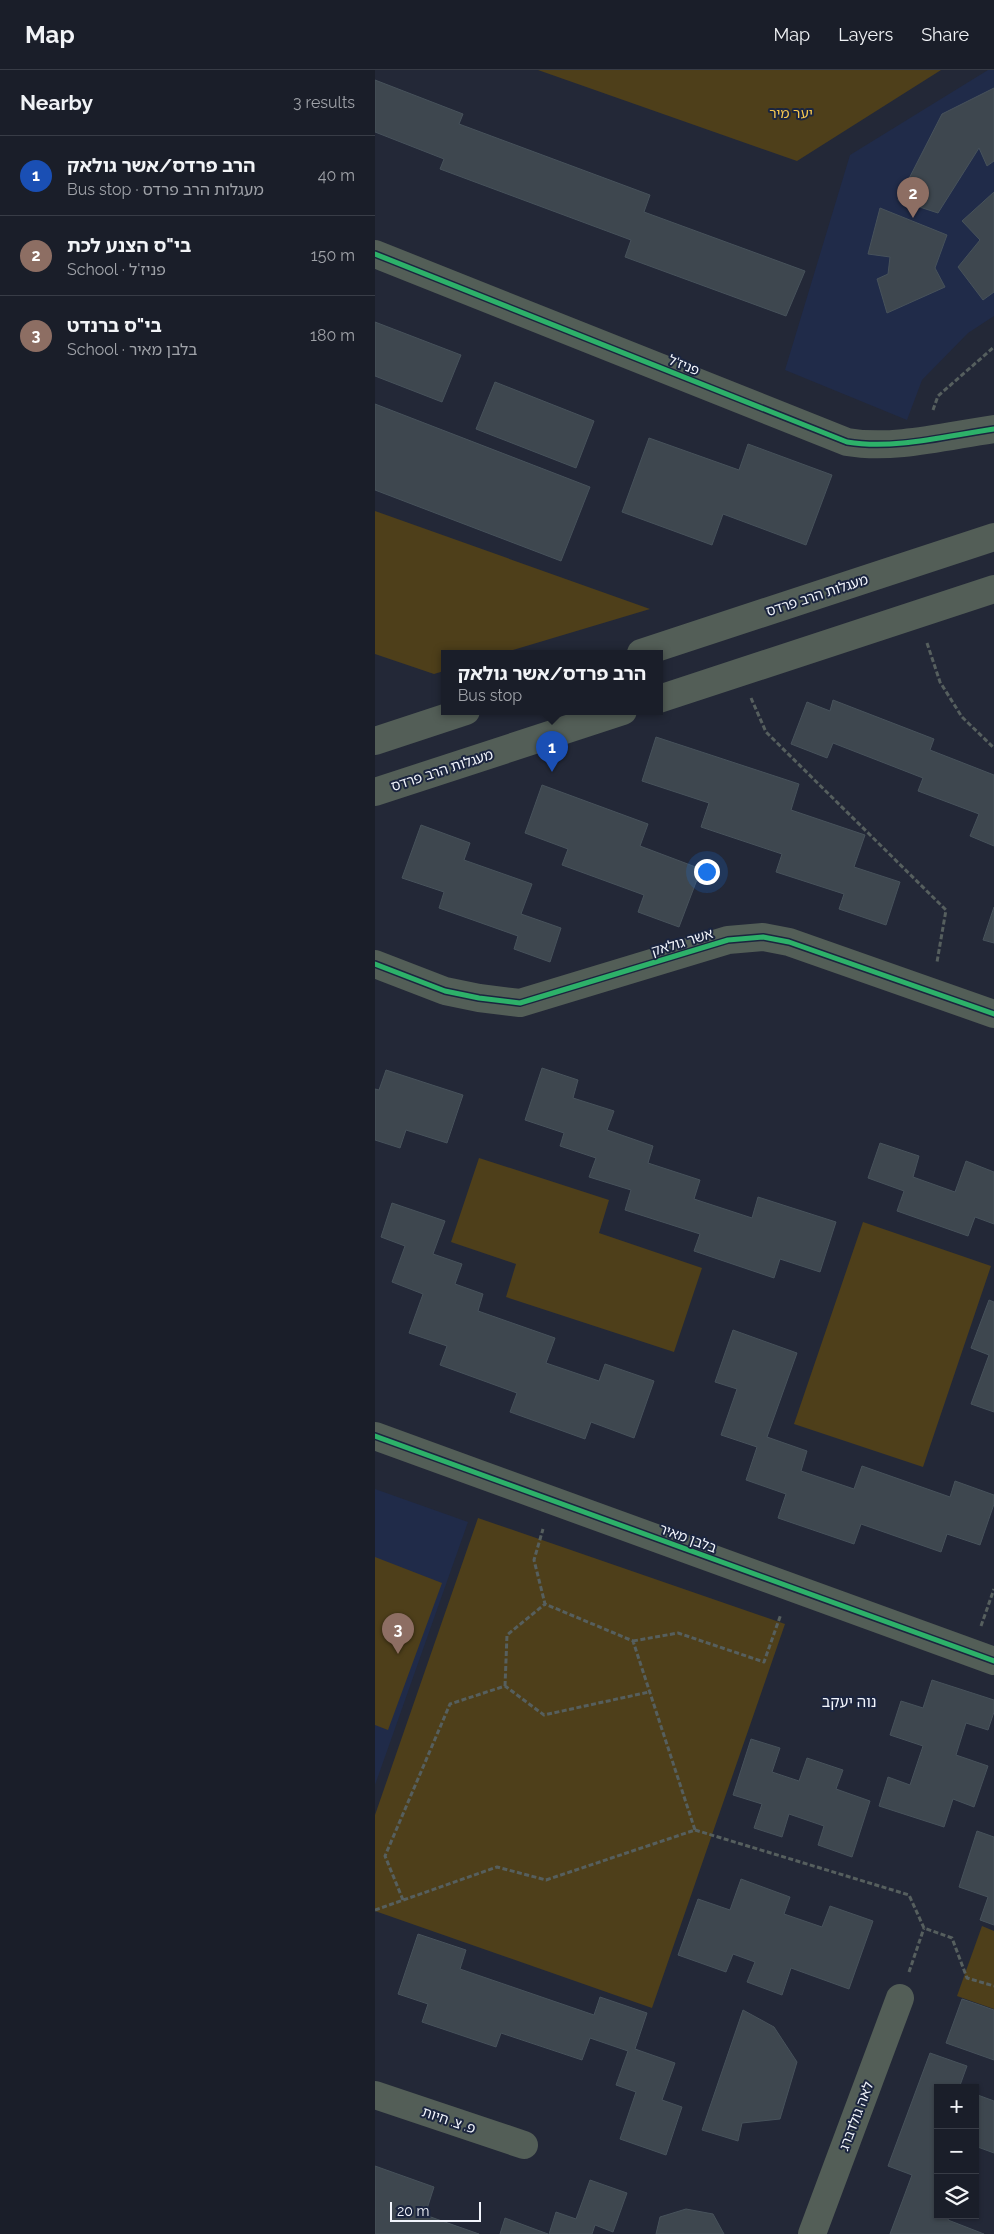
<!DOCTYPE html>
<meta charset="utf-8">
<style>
body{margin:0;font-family:Raleway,"Noto Sans Hebrew",sans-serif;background:#232731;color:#f1f3f6}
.controls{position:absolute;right:15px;bottom:15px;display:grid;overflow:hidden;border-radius:0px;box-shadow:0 1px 4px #0004}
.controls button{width:45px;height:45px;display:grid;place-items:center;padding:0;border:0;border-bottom:1px solid #383c46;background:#1a1e29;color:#f1f3f6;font:25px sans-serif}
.scale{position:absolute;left:15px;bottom:12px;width:91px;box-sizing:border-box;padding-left:5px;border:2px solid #f2f5fc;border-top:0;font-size:14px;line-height:18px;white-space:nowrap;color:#f2f5fc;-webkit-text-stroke:4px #1b253f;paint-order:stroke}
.you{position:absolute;left:331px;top:801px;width:18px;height:18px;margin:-12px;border:4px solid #fff;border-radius:50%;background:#1a73e8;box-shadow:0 0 0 8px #1a73e833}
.badge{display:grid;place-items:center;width:32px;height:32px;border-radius:50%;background:#bca0f2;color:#fff;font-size:16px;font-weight:700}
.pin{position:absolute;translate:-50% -41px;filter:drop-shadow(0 1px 2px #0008)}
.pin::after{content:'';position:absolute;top:26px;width:18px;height:15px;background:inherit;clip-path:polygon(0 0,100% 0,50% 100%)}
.popup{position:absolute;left:66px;top:580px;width:222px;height:65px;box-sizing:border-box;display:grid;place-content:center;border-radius:0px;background:#1a1e29;filter:drop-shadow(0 1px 4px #0005);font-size:16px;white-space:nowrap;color:#9fa2a8}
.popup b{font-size:19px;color:#f1f3f6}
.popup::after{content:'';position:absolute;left:50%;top:100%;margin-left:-10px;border:10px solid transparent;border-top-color:#1a1e29}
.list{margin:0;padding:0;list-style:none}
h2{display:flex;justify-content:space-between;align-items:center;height:65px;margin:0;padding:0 20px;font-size:21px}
h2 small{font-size:16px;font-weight:400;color:#9fa2a8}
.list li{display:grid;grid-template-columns:32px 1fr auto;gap:15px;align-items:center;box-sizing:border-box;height:80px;padding:0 20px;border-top:1px solid #383c46}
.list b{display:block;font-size:19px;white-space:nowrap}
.list p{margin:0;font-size:16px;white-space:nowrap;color:#9fa2a8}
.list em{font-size:16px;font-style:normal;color:#9fa2a8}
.icon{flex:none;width:28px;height:28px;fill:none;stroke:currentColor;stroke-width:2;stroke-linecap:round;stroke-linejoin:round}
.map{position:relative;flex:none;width:619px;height:2164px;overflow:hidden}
header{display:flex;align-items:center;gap:30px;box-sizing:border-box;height:70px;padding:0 25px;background:#1a1e29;border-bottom:1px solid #383c46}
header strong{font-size:24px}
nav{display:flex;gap:28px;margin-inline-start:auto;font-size:18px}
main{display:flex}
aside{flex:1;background:#1a1e29}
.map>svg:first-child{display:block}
.built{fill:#202b49}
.green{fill:#4e3f1a}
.building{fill:#3e474f;stroke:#47525b}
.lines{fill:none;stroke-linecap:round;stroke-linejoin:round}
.path{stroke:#565f5e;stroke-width:3;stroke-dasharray:5 2.5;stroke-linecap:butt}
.minor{stroke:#535e57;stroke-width:28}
.tertiary{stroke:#535e57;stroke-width:28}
.cycleway-casing{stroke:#1b253f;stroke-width:8}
.cycleway{stroke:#2db169;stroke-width:5}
.labels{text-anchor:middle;stroke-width:4;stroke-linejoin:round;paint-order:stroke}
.park-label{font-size:14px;fill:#f6c850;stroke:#1b253f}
.street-label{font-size:14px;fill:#f2f5fc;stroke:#1b253f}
.neighbourhood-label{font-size:15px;fill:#f2f5fc;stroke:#1b253f}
</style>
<header>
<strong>Map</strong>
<nav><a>Map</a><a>Layers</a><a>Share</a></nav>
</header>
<main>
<aside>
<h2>Nearby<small>3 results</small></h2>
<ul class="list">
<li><span class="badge" style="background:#1a4fb4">1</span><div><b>הרב פרדס/אשר גולאק</b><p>Bus stop · מעגלות הרב פרדס</p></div><em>40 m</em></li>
<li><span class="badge" style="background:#8d6e63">2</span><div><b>בי&quot;ס הצנע לכת</b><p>School · פניז'ל</p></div><em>150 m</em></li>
<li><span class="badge" style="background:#8d6e63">3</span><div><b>בי&quot;ס ברנדט</b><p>School · בלבן מאיר</p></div><em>180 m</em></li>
</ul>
</aside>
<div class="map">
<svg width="619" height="2164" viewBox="0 0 619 2164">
<rect width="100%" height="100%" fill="#232837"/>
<!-- built -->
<path class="built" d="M613,0H619V246L593,263L547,310L532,350L410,300L475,85Z
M0,1419L93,1452L0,1715Z"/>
<!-- green -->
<path class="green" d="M163,0H566L422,91Z
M0,441L275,539L128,583H70L69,601L59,604L0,584Z
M104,1088L234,1130L224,1163L327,1198L299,1282L131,1227L141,1194L76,1172Z
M488,1152L616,1196L548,1397L419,1354Z
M103,1448L410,1554L277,1938L0,1841V1745Z
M0,1487L67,1513L13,1660L0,1655Z
M607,1856L619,1861V1939L582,1926Z"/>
<!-- building -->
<path class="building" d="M0,10L88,44L84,54L275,125L269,142L430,201L411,246L250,187L256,170L65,99L69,89L0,62Z
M619,18V91L612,96L604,78L563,143L523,130L567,44Z
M619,122V222L608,230L583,197L605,170L587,151Z
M505,138L572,165L560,198L570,217L512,243L502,209L513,204L515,187L493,184Z
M0,252L86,285L67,332L0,306Z
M120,312L219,351L201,398L101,359Z
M0,334L215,417L186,491L0,420Z
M274,368L364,400L373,374L457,405L431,475L348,444L337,475L247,442Z
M458,630L559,669L555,680L619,705V776L595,766L604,744L543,721L548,708L458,673L452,688L416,674L432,632L455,641Z
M281,667L424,714L416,740L490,765L479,797L525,812L511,855L464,839L469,824L401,802L407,784L326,757L334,733L267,711Z
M167,715L273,754L265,776L326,799L304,857L263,842L269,825L187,795L193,779L150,763Z
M46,755L95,773L89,790L157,814L146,844L186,858L175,892L139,879L143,866L64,838L69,822L27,808Z
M619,837V873L608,870Z
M167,998L203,1010L198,1028L239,1041L232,1060L278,1076L273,1093L325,1110L319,1129L377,1148L383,1127L461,1152L445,1202L405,1189L399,1208L319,1181L325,1164L250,1140L256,1120L214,1107L221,1088L185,1076L189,1063L150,1050Z
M11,1000L88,1025L72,1073L31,1060L25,1078L0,1070V1019L4,1020Z
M505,1073L544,1086L538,1107L580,1122L591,1091L619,1102V1154L600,1147L593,1166L522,1141L529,1121L493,1108Z
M17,1133L70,1151L58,1184L87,1194L80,1214L108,1224L103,1241L180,1268L171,1293L224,1311L230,1294L279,1311L259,1368L216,1352L210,1369L135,1342L142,1323L65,1295L72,1276L34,1263L48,1224L17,1212L30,1176L6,1167Z
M614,1230L619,1232V1342L596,1334L614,1285L596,1278Z
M358,1260L422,1283L392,1367L432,1381L426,1401L479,1419L487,1396L575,1427L580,1411L619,1425V1434L605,1475L572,1464L566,1482L486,1454L479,1474L403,1448L411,1424L371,1410L382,1377L346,1365L362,1319L340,1312Z
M557,1610L619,1630V1642L613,1660L591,1653L581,1685L613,1696L599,1737L578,1729L569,1757L504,1736L513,1707L535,1715L548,1676L515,1665L526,1631L548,1638Z
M376,1669L405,1678L397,1702L424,1711L432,1688L468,1700L461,1719L495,1731L477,1787L443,1775L449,1756L414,1744L407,1767L379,1758L387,1734L358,1725Z
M602,1761L619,1767V1855L605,1850L613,1827L584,1817Z
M366,1809L415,1827L409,1844L447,1857L455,1836L498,1851L474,1919L416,1898L407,1925L372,1912L380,1892L358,1884L351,1902L303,1885L323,1829L355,1840Z
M43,1864L91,1880L85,1899L219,1945L225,1927L272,1943L260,1979L300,1993L287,2030L307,2037L291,2085L245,2069L261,2022L241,2015L253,1981L215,1968L207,1990L126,1963L121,1977L47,1952L53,1934L23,1924Z
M587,1929L619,1940V1990L571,1973Z
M368,1940L399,1957L422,1992L405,2049L367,2053L363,2071L327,2060Z
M555,1983L592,1996L584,2018H563V2145H575L573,2150L609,2164H515L537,2105L513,2096Z
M600,2024L619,2031V2083L600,2076Z
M0,2096L59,2117L50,2145L104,2164H0Z
M215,2110L252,2123L238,2162L220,2155L217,2164H174L181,2142L201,2149Z
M311,2139L338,2144L349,2164H281L285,2147Z
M130,2148L173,2164H125Z"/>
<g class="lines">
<!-- path -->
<path class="path" d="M558,340L563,326L619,277
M552,573L565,612L587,647L619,678
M376,628L391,662L571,840L562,892
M606,1556L619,1519
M258,1571L303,1563L389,1592L406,1544
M130,1616L132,1565L170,1534
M320,1760L534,1825L549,1858L577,1868L592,1908L619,1916
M28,1830L10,1786L75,1634L130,1616L169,1645L274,1622
M0,1840L122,1797L171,1810L320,1760L258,1571L170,1534L159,1490L168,1459
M534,1902L549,1858"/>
<!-- minor -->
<path class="minor" d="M0,184L472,372C519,380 571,366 619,359
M0,894L70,921L104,928L145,933L353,870L388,867L414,872L619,944
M0,1366L619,1591
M0,2025L149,2075
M437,2164L525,1928"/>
<!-- tertiary -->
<path class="tertiary" d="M266,583L619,467
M284,629L619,519
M0,671L91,641
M0,722L248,641"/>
<!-- cycleway casing -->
<g class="cycleway-casing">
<path id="cycleway" d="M0,184L472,372C519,380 571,366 619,359
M0,894L70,921L104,928L145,933L353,870L388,867L414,872L619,944
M0,1366L619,1591"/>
</g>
<!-- cycleway -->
<use href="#cycleway" class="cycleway"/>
</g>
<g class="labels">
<!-- park labels -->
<g class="park-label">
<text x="416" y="48">יער מיר</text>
</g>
<!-- street labels -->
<g class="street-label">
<text transform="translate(309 295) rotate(22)" y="5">פניז'ל</text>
<text transform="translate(442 525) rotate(-18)" y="5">מעגלות הרב פרדס</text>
<text transform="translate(67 700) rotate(-18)" y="5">מעגלות הרב פרדס</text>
<text transform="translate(307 872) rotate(-17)" y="5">אשר גולאק</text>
<text transform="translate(313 1468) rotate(20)" y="5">בלבן מאיר</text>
<text transform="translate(481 2046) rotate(-69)" y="5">לאה גולדברג</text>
<text transform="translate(74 2050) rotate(19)" y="5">פ. צ. חיות</text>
</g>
<!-- neighbourhood labels -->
<g class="neighbourhood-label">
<text x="474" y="1637">נוה יעקב</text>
</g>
</g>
</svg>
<div class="controls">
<button>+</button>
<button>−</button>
<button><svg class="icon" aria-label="layers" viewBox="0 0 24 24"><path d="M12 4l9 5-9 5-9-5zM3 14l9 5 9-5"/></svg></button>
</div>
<div class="scale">20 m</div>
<div class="you"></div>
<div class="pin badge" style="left:177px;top:702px;background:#1a4fb4">1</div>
<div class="popup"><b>הרב פרדס/אשר גולאק</b>Bus stop</div>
<div class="pin badge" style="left:538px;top:148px;background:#8d6e63">2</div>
<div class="pin badge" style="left:23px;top:1584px;background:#8d6e63">3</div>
</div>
</main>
